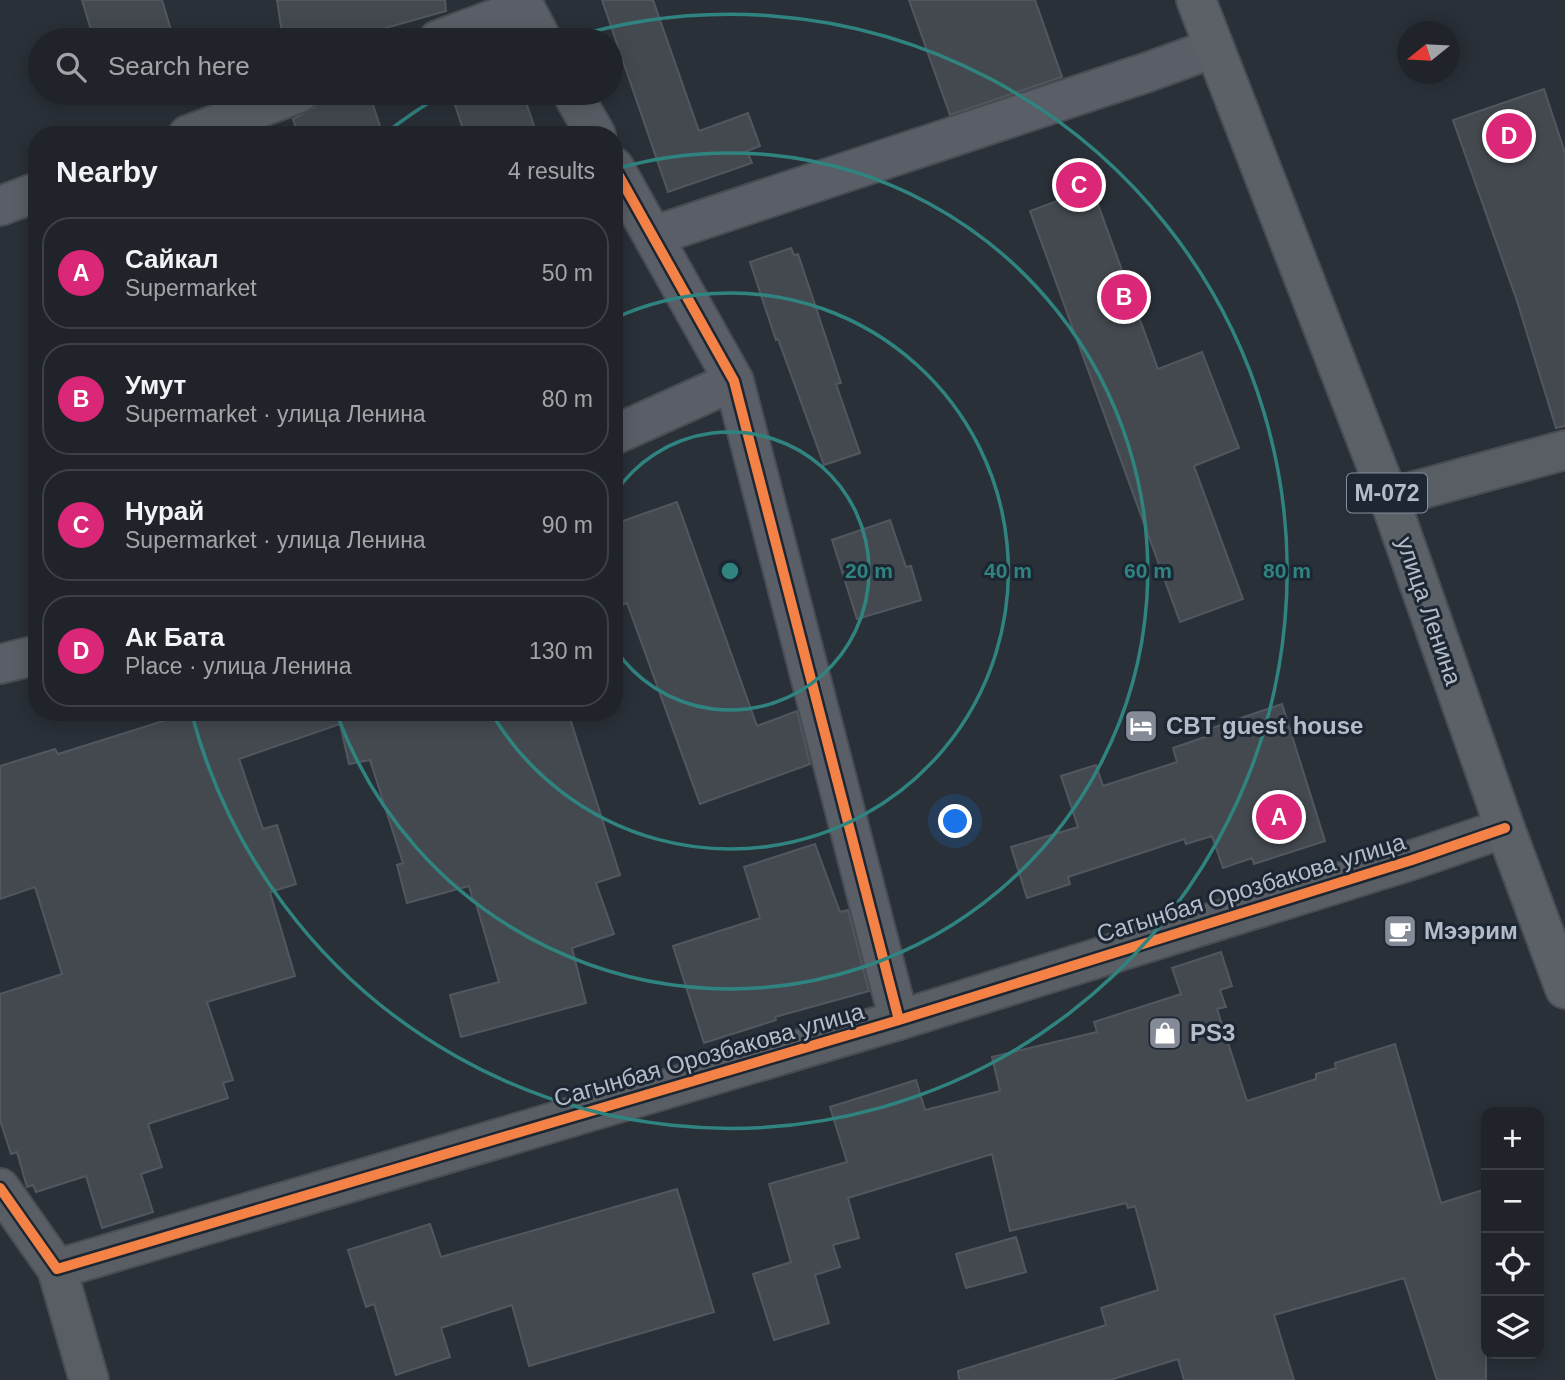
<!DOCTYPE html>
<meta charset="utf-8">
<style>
body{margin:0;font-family:Arial,sans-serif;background:#2d3036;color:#f1f3f6}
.controls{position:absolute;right:21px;bottom:21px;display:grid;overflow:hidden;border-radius:14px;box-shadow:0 4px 18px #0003}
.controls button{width:63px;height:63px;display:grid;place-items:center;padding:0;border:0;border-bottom:2px solid #3d4147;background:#20242a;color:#f1f3f6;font:35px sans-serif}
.compass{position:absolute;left:1397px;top:21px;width:63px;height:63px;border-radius:50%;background:#20242a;box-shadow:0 4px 18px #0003;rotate:252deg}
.you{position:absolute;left:956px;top:822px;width:24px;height:24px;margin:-18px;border:5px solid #fff;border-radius:50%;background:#1a73e8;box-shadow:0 0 0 10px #1a73e833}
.badge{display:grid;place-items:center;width:46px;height:46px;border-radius:50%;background:#db2777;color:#fff;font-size:23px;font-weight:700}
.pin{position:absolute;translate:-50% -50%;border:4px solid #fff;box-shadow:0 2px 7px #0006}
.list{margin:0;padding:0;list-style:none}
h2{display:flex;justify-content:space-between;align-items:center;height:91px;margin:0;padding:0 28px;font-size:30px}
h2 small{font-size:23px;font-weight:400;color:#a2a4a8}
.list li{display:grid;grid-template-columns:46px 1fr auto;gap:21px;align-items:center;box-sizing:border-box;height:112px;margin:0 14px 14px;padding:0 14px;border:2px solid #3d4147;border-radius:28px}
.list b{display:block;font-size:26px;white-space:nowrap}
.list p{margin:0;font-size:23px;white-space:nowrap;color:#a2a4a8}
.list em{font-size:23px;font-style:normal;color:#a2a4a8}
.icon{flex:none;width:38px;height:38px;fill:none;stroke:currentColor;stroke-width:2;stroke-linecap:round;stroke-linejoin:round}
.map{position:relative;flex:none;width:1565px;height:1380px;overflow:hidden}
.search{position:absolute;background:#20242a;box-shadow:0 4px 18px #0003;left:28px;top:28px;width:595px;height:77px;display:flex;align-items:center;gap:18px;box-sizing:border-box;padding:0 24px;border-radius:38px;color:#a2a4a8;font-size:26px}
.panel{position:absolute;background:#20242a;box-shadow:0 4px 18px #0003;left:28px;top:126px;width:595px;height:595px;border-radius:28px}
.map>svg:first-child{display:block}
.building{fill:#444950;stroke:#52575f;stroke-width:2}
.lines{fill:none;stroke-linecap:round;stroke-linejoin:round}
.street-casing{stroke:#484c53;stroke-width:42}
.secondary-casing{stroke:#484c53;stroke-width:42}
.primary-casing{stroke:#484c55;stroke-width:42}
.street{stroke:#5a5e66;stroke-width:38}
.secondary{stroke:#595d64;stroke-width:38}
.primary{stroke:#5c6168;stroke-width:38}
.cycleway-casing{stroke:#1d2633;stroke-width:15}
.cycleway{stroke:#f48246;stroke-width:10}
.ring{fill:none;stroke:#308480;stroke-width:3.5}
.labels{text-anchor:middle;stroke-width:6;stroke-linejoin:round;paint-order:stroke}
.shield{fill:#1d2633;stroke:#878f9c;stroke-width:2}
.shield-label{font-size:23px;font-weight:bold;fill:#b4bcc9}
.street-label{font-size:24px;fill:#b4bcc9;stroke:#1d2633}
.poi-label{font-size:24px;font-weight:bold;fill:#b4bcc9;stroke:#1d2633;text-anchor:start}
.centre{fill:#308480;stroke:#1d2633;stroke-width:3.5}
.ring-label{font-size:21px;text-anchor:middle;font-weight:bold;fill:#308480;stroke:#1d2633;stroke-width:6;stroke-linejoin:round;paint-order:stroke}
</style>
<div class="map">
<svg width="1565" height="1380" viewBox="0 0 1565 1380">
<rect width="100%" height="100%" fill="#2a3038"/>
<!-- building -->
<path class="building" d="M82,0H162L174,40H94Z
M277,0H445L446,11L343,40H283Z
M602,0H653L699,131L748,113L760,146L747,151L752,163L668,192Z
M909,0H1035L1062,77L950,115Z
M1544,89L1565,153V426L1556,428L1517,301L1453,120Z
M320,93H369L383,135H298L293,119L315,107Z
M451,93H523L537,135H465Z
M1092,188L1158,369L1202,352L1239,448L1194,466L1243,599L1180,622L1030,211Z
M791,248L794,255L798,254L841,383L836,384L860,453L824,465L778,339L776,340L750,262Z
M677,502L757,726L797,711L810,764L700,804L627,603L614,608V524Z
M890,520L906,567L911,566L921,600L857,619L832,540Z
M1282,704L1325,841L1254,864L1252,858L1223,868L1212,836L1186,844L1184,839L1068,877L1070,884L1027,898L1011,847L1078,827L1061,776L1096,765L1103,786L1177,762L1173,748L1211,735L1209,729Z
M192,712H568L620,875L596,883L614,934L572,948L586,1003L461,1037L450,995L499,982L475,900H473L469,886L407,903L397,865L403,863L370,760L349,764L340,724L239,759L263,829L277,825L296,884L270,892L295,976L207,1002L233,1080L223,1083L228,1098L148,1124L162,1167L141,1174L153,1212L102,1228L86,1176L36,1192L33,1185L27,1187L17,1152L11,1154L0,1120V994L62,974L35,887L0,899V766L55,749L58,754Z
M815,844L840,912L848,910L869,991L775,1017L776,1020L704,1043L673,946L760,918L744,867Z
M1221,952L1232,986L1220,990L1226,1007L1217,1009L1247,1101L1316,1079V1074L1336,1068L1335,1063L1395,1044L1441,1203L1486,1189V1380H1437L1404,1278L1274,1315L1294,1380H1184L1178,1359L1110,1380H959L958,1371L1106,1325L1101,1308L1158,1290L1135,1206L1128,1208L1126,1203L1010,1231L992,1154L848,1198L859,1238L833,1245L840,1267L815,1275L829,1323L774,1340L753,1274L791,1262L769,1184L847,1162L830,1107L916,1080L925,1110L1000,1091L992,1057L1097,1032L1094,1022L1181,994L1172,968Z
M677,1189L714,1312L529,1366L512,1305L441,1328L450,1357L396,1375L374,1304L366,1307L348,1250L430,1224L441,1257Z
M1016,1237L1026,1272L966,1288L956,1254Z"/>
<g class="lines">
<!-- street casing -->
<g class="street-casing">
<path id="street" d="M521,0L542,40
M438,40L524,8
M572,93L596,135
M188,135L299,93
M614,167L734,381L899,1020
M0,206L37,192
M653,236L1148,72L1214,48
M614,435L734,381
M0,664L37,655"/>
</g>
<!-- secondary casing -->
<g class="secondary-casing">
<path id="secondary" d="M1389,498L1565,450
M0,1188L57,1269L899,1020L1412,860L1505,828
M57,1269L89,1380"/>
</g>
<!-- primary casing -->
<g class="primary-casing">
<path id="primary" d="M1196,0L1389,498L1505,828L1565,989"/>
</g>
<!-- street -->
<use href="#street" class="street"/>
<!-- secondary -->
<use href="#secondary" class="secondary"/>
<!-- primary -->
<use href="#primary" class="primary"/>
<!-- cycleway casing -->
<g class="cycleway-casing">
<path id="cycleway" d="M614,167L734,381L899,1020
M0,1188L57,1269L899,1020L1412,860L1505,828"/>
</g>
<!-- cycleway -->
<use href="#cycleway" class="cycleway"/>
</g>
<!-- distance rings -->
<g class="ring">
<path d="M615 493A139 139 0 1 1 615 649"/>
<path d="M615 318A278 278 0 1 1 492 714"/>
<path d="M615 169A418 418 0 1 1 337 714"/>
<path d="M387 132A557 557 0 0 1 443 94M563 40A557 557 0 1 1 192 715"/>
</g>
<!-- icons -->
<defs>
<g id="hotel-square" transform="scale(1.75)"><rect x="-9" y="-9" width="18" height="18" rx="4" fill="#848b96" stroke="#1d2633"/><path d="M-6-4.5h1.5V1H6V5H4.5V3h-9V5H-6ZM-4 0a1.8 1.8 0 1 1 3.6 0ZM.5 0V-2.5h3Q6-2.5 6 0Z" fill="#fff"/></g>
<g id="cafe-square" transform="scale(1.75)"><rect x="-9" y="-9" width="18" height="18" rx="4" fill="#848b96" stroke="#1d2633"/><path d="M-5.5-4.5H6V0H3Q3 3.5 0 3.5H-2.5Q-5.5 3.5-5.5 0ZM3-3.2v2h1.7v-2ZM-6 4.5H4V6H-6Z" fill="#fff"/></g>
<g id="shop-square" transform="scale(1.75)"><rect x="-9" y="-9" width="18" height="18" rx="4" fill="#848b96" stroke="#1d2633"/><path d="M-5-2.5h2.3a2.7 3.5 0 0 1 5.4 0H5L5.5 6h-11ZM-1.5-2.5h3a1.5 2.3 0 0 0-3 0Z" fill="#fff"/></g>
</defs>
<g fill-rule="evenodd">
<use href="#hotel-square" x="1141" y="726"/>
<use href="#cafe-square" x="1400" y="931"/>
<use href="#shop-square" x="1165" y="1033"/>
</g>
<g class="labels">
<!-- shield labels -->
<rect class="shield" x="1347" y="473.5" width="80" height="39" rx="5"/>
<g class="shield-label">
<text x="1387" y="501">М-072</text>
</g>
<!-- street labels -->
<g class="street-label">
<text transform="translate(1429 611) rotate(71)" y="8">улица Ленина</text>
<text transform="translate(1251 888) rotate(-17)" y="8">Сагынбая Орозбакова улица</text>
<text transform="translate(709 1055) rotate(-16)" y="8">Сагынбая Орозбакова улица</text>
</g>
<!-- poi labels -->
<g class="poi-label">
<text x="1166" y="734">CBT guest house</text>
<text x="1424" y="939">Мээрим</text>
<text x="1190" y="1041">PS3</text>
</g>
</g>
<circle cx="730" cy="571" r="10" class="centre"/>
<g class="ring-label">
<text x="869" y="578">20 m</text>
<text x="1008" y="578">40 m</text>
<text x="1148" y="578">60 m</text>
<text x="1287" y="578">80 m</text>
</g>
</svg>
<div class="controls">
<button>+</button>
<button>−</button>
<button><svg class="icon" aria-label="locate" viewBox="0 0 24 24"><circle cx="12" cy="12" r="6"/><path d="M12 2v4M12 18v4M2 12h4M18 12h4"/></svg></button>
<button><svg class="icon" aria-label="layers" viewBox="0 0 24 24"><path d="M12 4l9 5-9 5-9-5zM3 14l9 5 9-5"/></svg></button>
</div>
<svg class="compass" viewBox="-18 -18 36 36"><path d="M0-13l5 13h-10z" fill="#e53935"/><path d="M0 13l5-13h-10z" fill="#a2a4a8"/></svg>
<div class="you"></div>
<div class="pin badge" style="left:1279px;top:817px">A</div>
<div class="pin badge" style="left:1124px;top:297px">B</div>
<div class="pin badge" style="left:1079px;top:185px">C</div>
<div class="pin badge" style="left:1509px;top:136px">D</div>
<div class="search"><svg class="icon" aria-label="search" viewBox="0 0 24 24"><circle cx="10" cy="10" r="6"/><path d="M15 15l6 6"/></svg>Search here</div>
<section class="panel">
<h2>Nearby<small>4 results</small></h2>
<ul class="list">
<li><span class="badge">A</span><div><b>Сайкал</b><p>Supermarket</p></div><em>50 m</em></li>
<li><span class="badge">B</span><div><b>Умут</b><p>Supermarket · улица Ленина</p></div><em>80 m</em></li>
<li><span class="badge">C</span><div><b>Нурай</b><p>Supermarket · улица Ленина</p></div><em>90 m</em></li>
<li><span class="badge">D</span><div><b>Ак Бата</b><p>Place · улица Ленина</p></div><em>130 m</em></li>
</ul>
</section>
</div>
